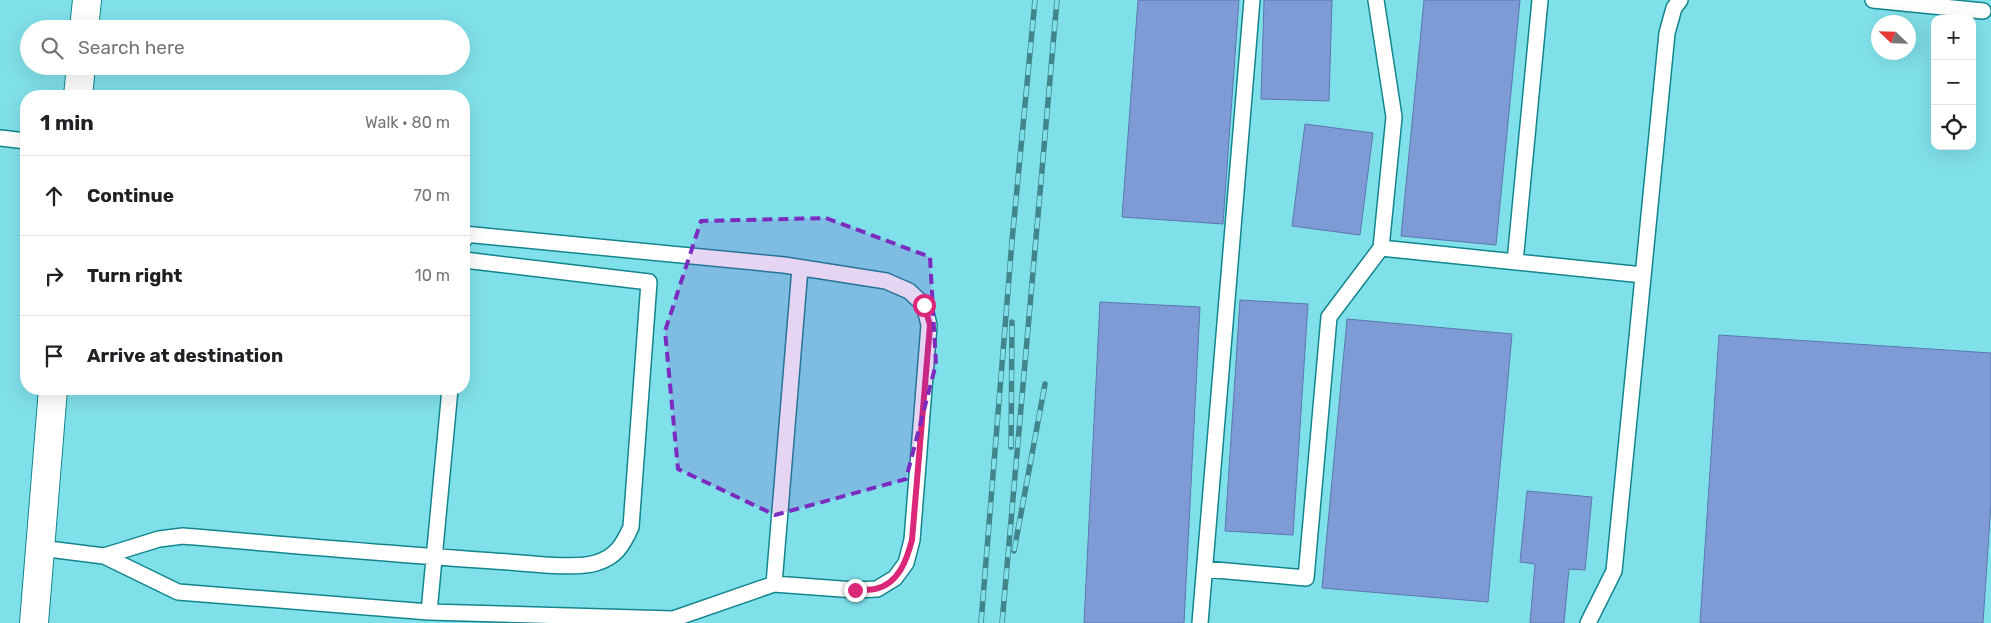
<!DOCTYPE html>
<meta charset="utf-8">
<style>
body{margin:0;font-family:Rubik,sans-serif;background:#f6f6f6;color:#202124}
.controls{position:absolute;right:15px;top:15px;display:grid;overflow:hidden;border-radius:10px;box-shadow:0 5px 20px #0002}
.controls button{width:45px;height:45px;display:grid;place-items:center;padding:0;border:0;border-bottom:1px solid #e0e0e0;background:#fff;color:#202124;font:25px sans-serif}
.compass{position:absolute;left:1871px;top:15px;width:45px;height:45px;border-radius:50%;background:#fff;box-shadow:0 5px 20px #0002;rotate:293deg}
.stop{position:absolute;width:15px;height:15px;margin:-11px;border:4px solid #db2777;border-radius:50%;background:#fff}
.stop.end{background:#db2777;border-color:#fff;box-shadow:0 1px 5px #0008}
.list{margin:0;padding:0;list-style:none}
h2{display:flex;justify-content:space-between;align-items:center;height:65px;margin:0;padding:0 20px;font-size:21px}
h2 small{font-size:16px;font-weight:400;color:#757577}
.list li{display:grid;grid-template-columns:32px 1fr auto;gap:15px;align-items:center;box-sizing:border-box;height:80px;padding:0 20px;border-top:1px solid #e0e0e0}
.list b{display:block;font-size:19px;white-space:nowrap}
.list em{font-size:16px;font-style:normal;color:#757577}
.icon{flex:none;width:28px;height:28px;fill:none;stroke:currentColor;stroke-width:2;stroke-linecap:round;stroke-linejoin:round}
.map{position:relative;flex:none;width:1991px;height:623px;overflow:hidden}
.search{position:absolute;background:#fff;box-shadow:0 5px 20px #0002;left:20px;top:20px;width:450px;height:55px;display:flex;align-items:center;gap:12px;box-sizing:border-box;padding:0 18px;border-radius:28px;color:#757577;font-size:19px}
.panel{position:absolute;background:#fff;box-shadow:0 5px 20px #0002;left:20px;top:90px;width:450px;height:305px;border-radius:20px}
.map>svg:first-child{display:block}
.building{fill:#7e9bd5;stroke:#5c77ae}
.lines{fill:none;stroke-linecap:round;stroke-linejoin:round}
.lane-casing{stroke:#12858e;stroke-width:18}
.street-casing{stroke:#12858e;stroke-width:30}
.lane{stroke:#fff;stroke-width:15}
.street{stroke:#fff;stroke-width:28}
.rail-casing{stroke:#41858b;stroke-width:5.5}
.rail{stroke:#80e0ea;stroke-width:4;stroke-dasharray:11;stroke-linecap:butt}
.route{stroke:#db2777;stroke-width:6}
.marked{fill:#7b2cbf;fill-opacity:0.2;stroke:#7b2cbf;stroke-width:4;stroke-dasharray:10 6;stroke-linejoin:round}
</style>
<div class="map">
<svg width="1991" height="623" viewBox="0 0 1991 623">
<rect width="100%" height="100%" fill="#80e0ea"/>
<!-- building -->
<path class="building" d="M1138,0H1239L1223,224L1122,217Z
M1264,0H1332L1329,101L1261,99Z
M1424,0H1520L1496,245L1401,236Z
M1305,124L1373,133L1360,235L1292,226Z
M1240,300L1308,304L1293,535L1225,531Z
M1100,302L1200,307L1184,623H1084Z
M1347,319L1512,334L1488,602L1322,588Z
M1719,335L1991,353V503L1983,623H1700Z
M1527,491L1592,497L1585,570L1569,569L1564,623H1530L1535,564L1520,562Z"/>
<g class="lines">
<!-- lane casing -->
<g class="lane-casing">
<path id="lane" d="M1376,0L1394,117L1381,248L1643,275
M1873,0L1983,11
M0,138L26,141
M464,240V234L784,265L886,281L909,291L924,305L929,325L912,540L906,563L895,578L877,589L855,590L774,584L800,268
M1515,262L1540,0
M40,548L104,556L178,592L429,612L673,619L774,584
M104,556L159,539L183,536C287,545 390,554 494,561C520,562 573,570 596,563C616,557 623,545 631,527L649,282L464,260
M1205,569L1306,578L1329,317L1381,248
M429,612L450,389
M1200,623L1252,0
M1588,623L1614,571L1667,33L1674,8L1680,0"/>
</g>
<!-- street casing -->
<g class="street-casing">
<path id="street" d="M84,29L87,0
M78,96L81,66
M34,623L53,389"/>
</g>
<!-- lane -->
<use href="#lane" class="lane"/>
<!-- street -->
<use href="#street" class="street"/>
<!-- rail casing -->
<g class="rail-casing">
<path id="rail" d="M1011,447L1012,322
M1014,551L1045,384
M981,623L1012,241L1035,0
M1002,623L1057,0"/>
</g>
<!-- rail -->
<use href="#rail" class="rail"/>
</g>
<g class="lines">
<!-- route -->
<path class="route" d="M855,590C862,590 869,590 875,589C899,584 907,559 912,540L930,325L924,305"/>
</g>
<!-- marked area -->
<path class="marked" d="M826,218L930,257L936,364L906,479L775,515L678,469L665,331L701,221Z"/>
</svg>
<div class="controls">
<button>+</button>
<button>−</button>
<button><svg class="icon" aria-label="locate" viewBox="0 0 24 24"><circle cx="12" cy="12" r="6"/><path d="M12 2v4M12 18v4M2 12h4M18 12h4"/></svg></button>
</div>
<svg class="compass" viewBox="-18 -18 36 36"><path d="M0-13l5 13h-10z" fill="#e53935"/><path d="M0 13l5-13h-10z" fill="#757577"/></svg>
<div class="stop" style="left:924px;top:305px"></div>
<div class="stop end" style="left:855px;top:590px"></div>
<div class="search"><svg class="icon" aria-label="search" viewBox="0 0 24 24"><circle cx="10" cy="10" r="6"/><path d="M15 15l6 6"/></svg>Search here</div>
<section class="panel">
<h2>1 min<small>Walk · 80 m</small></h2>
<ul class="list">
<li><svg class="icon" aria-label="ahead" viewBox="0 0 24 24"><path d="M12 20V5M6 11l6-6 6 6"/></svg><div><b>Continue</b></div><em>70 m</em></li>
<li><svg class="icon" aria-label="right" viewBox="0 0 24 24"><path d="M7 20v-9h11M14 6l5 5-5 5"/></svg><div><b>Turn right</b></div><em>10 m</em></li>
<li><svg class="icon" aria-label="arrive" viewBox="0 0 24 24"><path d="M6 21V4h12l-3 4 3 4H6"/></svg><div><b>Arrive at destination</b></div></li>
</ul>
</section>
</div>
